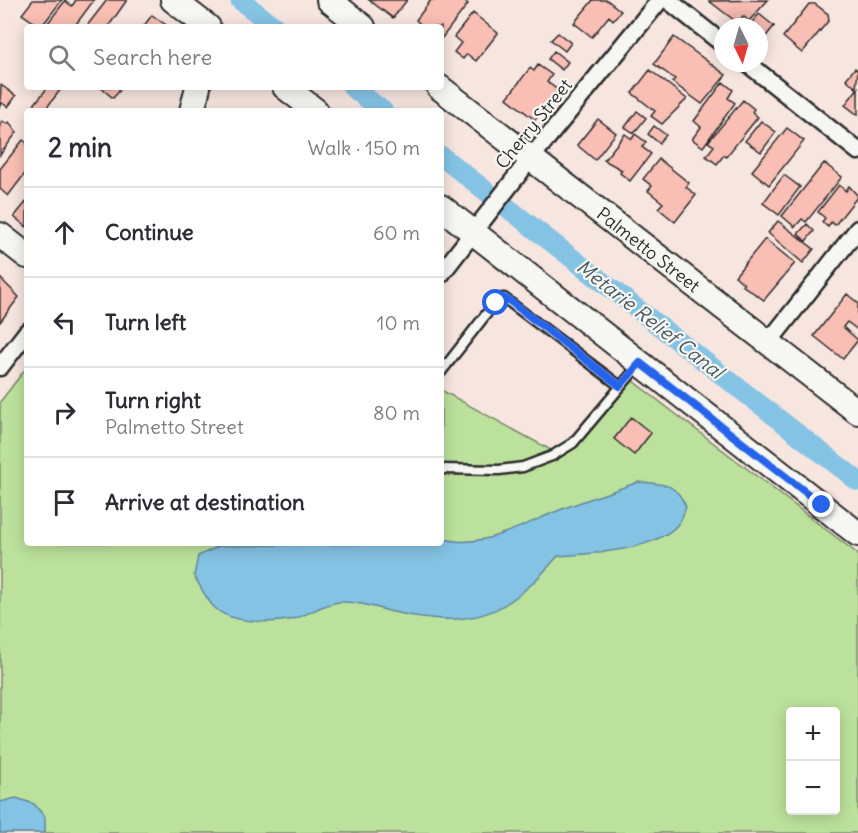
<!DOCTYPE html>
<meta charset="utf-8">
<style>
body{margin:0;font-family:Delius,sans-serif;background:#f2f2f3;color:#2b2b33}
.controls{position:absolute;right:18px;bottom:18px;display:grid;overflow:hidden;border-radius:6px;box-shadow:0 3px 15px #0003}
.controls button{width:54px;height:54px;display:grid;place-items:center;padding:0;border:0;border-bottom:2px solid #e1e1e2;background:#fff;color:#2b2b33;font:30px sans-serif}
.compass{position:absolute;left:714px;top:18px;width:54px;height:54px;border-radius:50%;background:#fff;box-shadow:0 3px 15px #0003;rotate:175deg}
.stop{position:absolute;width:18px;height:18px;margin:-14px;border:4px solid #2563eb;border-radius:50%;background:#fff}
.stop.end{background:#2563eb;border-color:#fff;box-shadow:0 2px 6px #0008}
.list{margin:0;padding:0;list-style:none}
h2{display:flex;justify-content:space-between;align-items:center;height:78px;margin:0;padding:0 24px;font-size:26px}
h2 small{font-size:20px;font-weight:400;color:#7c7c81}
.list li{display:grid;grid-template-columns:39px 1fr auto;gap:18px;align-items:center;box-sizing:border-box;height:90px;padding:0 24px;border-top:2px solid #e1e1e2}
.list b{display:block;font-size:22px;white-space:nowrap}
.list p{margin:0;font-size:20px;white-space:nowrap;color:#7c7c81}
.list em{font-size:20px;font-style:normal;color:#7c7c81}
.icon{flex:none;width:33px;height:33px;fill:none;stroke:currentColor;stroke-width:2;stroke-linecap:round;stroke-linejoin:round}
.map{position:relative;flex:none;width:858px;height:833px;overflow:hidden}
.search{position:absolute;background:#fff;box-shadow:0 3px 15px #0003;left:24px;top:24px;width:420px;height:66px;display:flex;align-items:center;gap:15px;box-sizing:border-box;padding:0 21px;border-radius:6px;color:#7c7c81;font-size:22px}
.panel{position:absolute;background:#fff;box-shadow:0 3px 15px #0003;left:24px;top:108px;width:420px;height:438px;border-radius:6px}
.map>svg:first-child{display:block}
.green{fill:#bce19c;stroke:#748664;stroke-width:1.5;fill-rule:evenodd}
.water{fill:#85c3e5;stroke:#61869b;stroke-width:1.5}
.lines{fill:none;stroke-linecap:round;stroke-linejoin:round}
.canal{stroke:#85c3e5;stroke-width:20}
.building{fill:#f9beb4;stroke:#2b2b2b;stroke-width:1.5}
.lane-casing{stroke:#2b2b2b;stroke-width:13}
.street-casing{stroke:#2b2b2b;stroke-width:21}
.secondary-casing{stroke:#2b2b2b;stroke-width:28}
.lane{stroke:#f6f6f2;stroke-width:8}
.street{stroke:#f6f6f2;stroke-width:16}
.secondary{stroke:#f6f6f2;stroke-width:24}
.route{stroke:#2563eb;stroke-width:8}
.labels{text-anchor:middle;stroke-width:4.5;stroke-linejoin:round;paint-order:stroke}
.street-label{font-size:18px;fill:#2b2b2b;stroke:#f6f6f2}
.water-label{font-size:20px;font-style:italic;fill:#465963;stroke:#f6f6f2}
</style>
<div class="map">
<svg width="858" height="833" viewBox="0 0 858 833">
<rect width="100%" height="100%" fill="#f7e5df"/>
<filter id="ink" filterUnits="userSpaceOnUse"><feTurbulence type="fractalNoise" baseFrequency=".0167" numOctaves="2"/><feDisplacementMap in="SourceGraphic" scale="12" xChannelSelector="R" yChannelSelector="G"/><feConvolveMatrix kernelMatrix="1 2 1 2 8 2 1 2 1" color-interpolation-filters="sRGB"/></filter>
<g filter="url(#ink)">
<!-- green -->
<path class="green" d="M27,367V543H441V390L560,455L625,375L858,554V833H0V402ZM790,712H836V810H790Z"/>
<!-- water -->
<path class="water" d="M638,482C662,484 676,482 686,507C684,512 682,519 678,524C656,551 590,554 558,556C507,615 476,629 398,613C379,609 359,601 340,602C324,603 311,613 297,618C276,624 230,624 214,607C206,599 200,585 194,576L198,556L219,546L441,543V538C481,551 523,524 560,510C585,500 612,492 638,482Z
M16,798L34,804L45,817V833H0V802Z"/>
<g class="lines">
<!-- canal -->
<path class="canal" d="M240,0L275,27
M352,87L383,111
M441,156L858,481"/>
</g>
<!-- building -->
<path class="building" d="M33,0H62L41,27L22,14Z
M76,0H94L74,27H51L47,24L65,1L72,6Z
M107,0H127L108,27H86Z
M369,0H407L393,18Z
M431,0H463L468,4L441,39V27H423L416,20Z
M593,0H607L621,11L613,20L609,16L592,37L574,23Z
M768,0L749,21L743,16L738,23L709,1Z
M809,4H815L828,14L829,20L802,53L783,37Z
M473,13L498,33L476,61L467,54L463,59L454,52L461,43L454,37Z
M759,14L774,26L763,40L759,36V27H748Z
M152,15L169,27H143Z
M558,33L571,43L565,51L551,40Z
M674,37L726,75L702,104L672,82L675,79L654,64Z
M554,51L568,62L562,70L548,59Z
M538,65L552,75L547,82L558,90L535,120L507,98L530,68L534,71Z
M855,68L858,71L856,88L846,79Z
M650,70L687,99L662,124L651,116L655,111L632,93Z
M723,82L733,90L728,98L735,103L703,147L692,139L701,127L694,121Z
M1,85L16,96L8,107L2,103L0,106Z
M48,87L61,89L44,111H29Z
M100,87H117L120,90L113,98Z
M858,88V115L845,105Z
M743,100L754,109L752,112L758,117L726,157L724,155L717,164L706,156L714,146L708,142Z
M637,111L646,118L634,133L625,127Z
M598,119L616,133L595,160L577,145Z
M2,121L7,124L9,122L17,132L0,155V124Z
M761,121L776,132L761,152L745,141Z
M654,126L666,135L659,143L648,134Z
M787,128L804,141L769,185L752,171Z
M625,134L632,139L635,134L646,142L642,147L651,154L630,181L620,173L622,170L604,160Z
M23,140L27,143V171L8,196L0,189V169Z
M659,159L689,183L686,187L696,195L675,222L658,208L663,203L648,191L652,186L643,179Z
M824,163L842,177L806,222L802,219L795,227L782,216Z
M784,175L800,187L779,215L763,203Z
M839,185L846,191L849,186L858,196L835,225L831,222L828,227L822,222L825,218L818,212Z
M27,201V227L14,217Z
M778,221L814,249L803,263L768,233Z
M807,224L814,231L806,241L798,234Z
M765,239L795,263L764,300L742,285L744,284L735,276Z
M0,278L19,297L0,322Z
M847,294L858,303V330L847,322L843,327L858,340L843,359L814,336Z
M631,417L651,433L634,455L614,439Z"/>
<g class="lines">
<!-- lane casing -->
<g class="lane-casing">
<path id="lane" d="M441,372L498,299L504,298L620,386
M441,469L499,470L523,467L552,456L573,443L638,366"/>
</g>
<!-- street casing -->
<g class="street-casing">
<path id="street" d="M668,0L723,44
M747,63L858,151
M441,274L530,159L660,0
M768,343L858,229
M0,367L27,332"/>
</g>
<!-- secondary casing -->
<g class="secondary-casing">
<path id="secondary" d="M173,0L208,27
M329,0L363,27
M285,87L316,111
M439,87L858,412
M192,111L198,87
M441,207L858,534
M0,235L27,256"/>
</g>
<!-- lane -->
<use href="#lane" class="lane"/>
<!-- street -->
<use href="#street" class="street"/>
<!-- secondary -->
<use href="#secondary" class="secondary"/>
</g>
</g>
<g class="lines" filter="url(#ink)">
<!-- route -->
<path class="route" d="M496,303L504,298L510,301L620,386L640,363L822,505"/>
</g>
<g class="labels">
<!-- street labels -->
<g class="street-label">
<text transform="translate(534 124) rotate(-51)" y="6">Cherry Street</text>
<text transform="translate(648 250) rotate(38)" y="6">Palmetto Street</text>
</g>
<!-- water labels -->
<g class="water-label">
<text transform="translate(650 319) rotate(38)" y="7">Metarie Relief Canal</text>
</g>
</g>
</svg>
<div class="controls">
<button>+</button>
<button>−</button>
</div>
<svg class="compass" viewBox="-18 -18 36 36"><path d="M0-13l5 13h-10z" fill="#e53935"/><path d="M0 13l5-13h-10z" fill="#7c7c81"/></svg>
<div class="stop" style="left:496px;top:303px"></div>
<div class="stop end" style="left:822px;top:505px"></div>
<div class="search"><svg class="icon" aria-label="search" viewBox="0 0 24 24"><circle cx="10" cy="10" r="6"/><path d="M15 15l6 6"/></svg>Search here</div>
<section class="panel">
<h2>2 min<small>Walk · 150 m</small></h2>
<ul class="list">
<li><svg class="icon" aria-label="ahead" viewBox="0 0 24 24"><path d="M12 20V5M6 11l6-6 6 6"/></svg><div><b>Continue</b></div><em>60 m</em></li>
<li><svg class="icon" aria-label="left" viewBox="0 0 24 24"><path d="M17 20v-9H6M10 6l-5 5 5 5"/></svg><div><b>Turn left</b></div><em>10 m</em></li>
<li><svg class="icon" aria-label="right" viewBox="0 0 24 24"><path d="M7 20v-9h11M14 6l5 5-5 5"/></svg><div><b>Turn right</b><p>Palmetto Street</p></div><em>80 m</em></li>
<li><svg class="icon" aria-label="arrive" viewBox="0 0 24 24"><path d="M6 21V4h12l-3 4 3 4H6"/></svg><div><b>Arrive at destination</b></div></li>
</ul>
</section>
</div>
